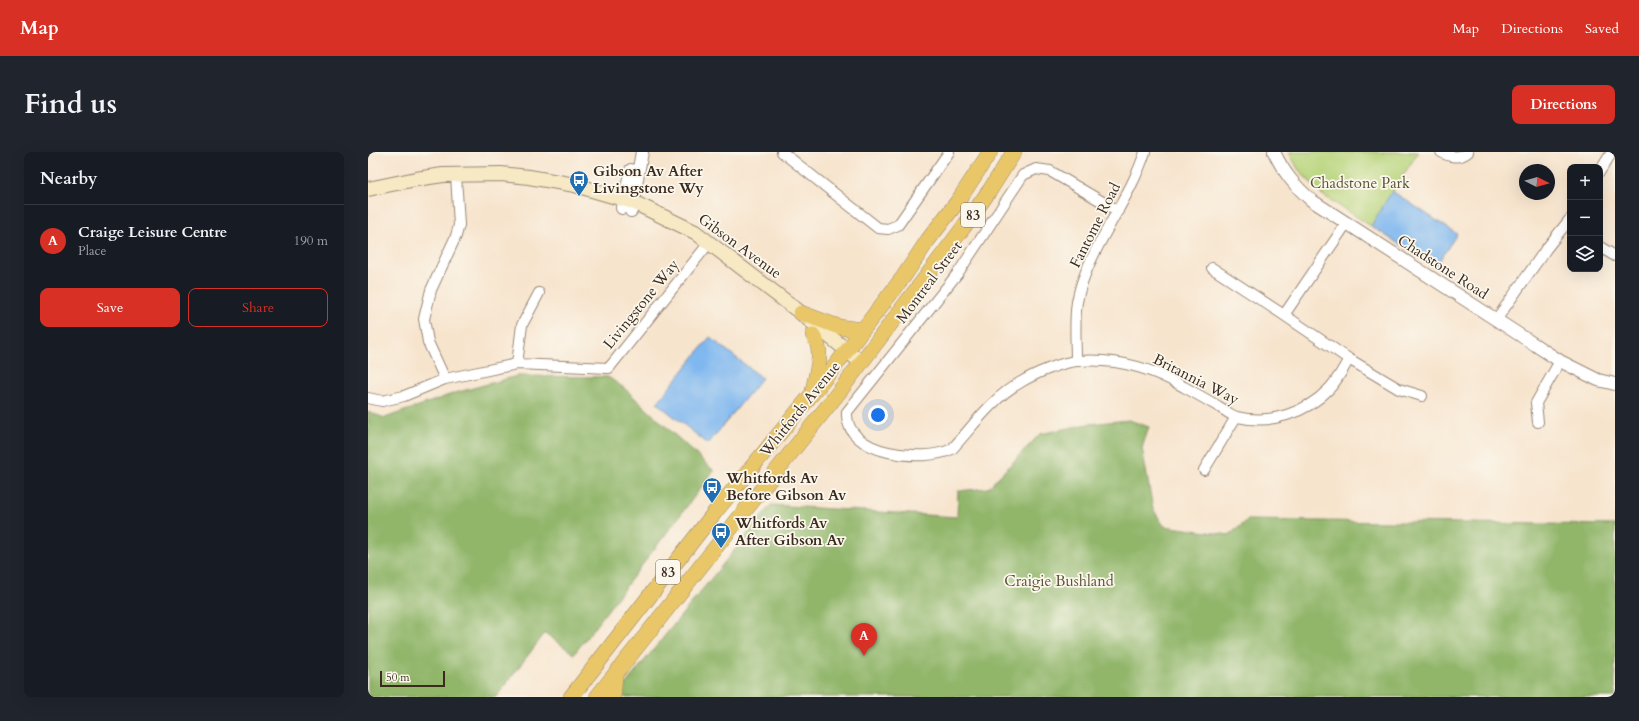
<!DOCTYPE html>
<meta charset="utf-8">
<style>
body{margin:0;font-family:Cardo,serif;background:#20242c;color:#f1f3f6}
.controls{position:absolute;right:12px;top:12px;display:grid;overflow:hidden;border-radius:8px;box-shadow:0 4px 16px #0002}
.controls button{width:36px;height:36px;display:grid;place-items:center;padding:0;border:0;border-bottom:1px solid #363941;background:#171b24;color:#f1f3f6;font:20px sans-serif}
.compass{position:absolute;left:1151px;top:12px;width:36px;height:36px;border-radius:50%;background:#171b24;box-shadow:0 4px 16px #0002;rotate:96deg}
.scale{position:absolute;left:12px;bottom:10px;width:65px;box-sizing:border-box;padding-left:4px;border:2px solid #3b2a1e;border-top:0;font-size:11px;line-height:14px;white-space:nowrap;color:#3b2a1e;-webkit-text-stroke:3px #fbf7ec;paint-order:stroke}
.you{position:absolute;left:510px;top:263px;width:14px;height:14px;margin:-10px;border:3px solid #fff;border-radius:50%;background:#1a73e8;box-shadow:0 0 0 6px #1a73e833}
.badge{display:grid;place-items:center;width:26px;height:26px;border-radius:50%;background:#d93025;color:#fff;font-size:13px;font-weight:700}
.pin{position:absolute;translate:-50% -33px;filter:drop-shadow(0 1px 2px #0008)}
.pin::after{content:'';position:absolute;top:21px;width:14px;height:12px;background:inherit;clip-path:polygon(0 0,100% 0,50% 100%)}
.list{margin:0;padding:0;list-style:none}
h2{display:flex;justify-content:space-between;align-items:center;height:52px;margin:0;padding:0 16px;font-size:17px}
h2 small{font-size:13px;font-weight:400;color:#9ea1a6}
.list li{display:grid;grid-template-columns:26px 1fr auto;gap:12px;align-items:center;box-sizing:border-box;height:72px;padding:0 16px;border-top:1px solid #363941}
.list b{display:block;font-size:15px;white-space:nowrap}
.list p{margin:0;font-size:13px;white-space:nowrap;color:#9ea1a6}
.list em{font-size:13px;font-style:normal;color:#9ea1a6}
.actions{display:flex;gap:8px;padding:12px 16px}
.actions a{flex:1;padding:9px 0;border:1px solid #d93025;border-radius:8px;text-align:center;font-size:14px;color:#d93025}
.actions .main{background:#d93025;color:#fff}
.icon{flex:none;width:22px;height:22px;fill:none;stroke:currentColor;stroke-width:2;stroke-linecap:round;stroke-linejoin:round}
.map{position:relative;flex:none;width:1247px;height:545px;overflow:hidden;border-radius:8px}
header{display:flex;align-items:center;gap:24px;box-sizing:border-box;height:56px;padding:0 20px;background:#d93025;color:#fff}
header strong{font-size:19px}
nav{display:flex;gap:22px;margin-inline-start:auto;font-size:14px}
.intro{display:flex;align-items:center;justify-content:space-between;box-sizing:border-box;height:96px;padding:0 24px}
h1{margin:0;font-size:28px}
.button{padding:10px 18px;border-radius:8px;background:#d93025;color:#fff;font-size:14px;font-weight:700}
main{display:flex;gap:24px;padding:0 24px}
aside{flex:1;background:#171b24;border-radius:8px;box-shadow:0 4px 16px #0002}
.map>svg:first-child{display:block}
.green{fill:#b7d47a;stroke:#797f4c}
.forest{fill:#91b66a;stroke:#667044}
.water{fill:#7fb7ef;stroke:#5d7086}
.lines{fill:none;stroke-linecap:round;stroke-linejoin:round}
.minor-casing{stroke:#998776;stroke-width:12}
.tertiary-casing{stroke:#998776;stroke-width:14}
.secondary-casing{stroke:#998776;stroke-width:16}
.primary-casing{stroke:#998776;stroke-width:16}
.minor{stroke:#fff;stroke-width:10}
.tertiary{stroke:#fff;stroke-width:12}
.secondary{stroke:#f6e9c3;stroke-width:14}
.primary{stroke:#e9c769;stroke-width:15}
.labels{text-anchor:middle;stroke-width:3.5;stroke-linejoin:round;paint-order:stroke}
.shield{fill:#fbf7ec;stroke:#75685c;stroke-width:1}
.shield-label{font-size:14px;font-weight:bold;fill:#3b2a1e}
.poi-label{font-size:15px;font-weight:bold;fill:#3b2a1e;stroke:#fbf7ec;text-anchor:start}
.park-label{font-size:15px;fill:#5a5435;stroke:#fbf7ec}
.street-label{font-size:15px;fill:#3b2a1e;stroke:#fbf7ec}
</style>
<header>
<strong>Map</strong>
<nav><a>Map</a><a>Directions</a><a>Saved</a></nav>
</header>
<div class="intro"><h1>Find us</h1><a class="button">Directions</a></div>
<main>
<aside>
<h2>Nearby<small></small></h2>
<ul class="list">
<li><span class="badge">A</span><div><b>Craige Leisure Centre</b><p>Place</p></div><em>190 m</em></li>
</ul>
<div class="actions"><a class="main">Save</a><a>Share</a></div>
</aside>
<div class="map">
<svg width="1247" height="545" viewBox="0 0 1247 545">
<rect width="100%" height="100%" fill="#fbf7ec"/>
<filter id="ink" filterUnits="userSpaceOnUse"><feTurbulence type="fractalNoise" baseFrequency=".025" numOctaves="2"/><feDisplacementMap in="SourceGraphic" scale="8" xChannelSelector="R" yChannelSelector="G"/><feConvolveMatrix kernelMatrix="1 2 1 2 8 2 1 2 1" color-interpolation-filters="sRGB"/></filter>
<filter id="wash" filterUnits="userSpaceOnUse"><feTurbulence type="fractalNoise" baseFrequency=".012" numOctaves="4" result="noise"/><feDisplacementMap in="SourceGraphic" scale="16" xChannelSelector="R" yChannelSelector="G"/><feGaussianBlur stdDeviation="0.9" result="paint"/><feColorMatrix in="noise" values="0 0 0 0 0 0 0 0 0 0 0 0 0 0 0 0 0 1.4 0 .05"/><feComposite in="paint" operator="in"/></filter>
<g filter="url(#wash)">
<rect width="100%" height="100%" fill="#f7e4cd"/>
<!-- green -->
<path class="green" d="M921,0H1050L1003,74L953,42L930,17Z"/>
<!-- forest -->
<path class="forest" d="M149,224L240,225L256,236L346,319L206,502L177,481L128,545H0V260L17,266L87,241Z
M761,268L781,275L774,296L785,357L796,374L861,383L880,368L1247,373V545H247L403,353L589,365L590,339L620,336L672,282L720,272Z"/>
<!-- water -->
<path class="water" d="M1024,39L1089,82L1067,115L1003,74Z
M342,185L394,226L340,292L289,251Z"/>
</g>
<g filter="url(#ink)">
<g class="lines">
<!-- minor casing -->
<g class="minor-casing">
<path id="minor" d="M414,0L510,76L520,77L530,73L581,0
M1073,0C1081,5 1092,7 1100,0
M1232,19L1244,0
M88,23L91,73L88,84L63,138L56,167L60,190L77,227L149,212L241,216L341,91
M750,59L682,19L668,17L655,23L590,121L479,260C476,303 556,311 584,297C606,273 624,246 653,230C666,222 694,210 709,209C747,206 784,216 816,235C829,242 841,249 853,256C858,259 864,264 869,265C902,273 938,261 961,237C969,229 975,217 981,207L916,163L978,72
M1232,95L1247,104
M844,116L916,163
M1128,168L1178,97L1202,67
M981,207L1031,237L1054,244
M708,208C708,189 706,169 709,150C718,99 761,51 777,0
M149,212L154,173L171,141
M0,246L14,249L36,244L77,227
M1170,270L1168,251L1192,209
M836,318L868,265"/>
</g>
<!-- tertiary casing -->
<g class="tertiary-casing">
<path id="tertiary" d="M906,0C916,21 926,33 943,48L1192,209L1230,228L1247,232
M254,56L263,18
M263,59L274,0"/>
</g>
<!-- secondary casing -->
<g class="secondary-casing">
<path id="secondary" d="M0,37L48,27L75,23L133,22L161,25L207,33L265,50L327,80L433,161L493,210"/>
</g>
<!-- primary casing -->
<g class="primary-casing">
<path id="primary" d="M433,161L471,175L494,178
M445,239C448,220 457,200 445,183
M203,545L347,360L467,214L536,124L560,88L590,49L622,0
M229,545L471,240L595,76L622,38L646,0
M245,545L247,523"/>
</g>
<!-- minor -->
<use href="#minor" class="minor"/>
<!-- tertiary -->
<use href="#tertiary" class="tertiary"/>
<!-- secondary -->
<use href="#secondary" class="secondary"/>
<!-- primary -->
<use href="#primary" class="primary"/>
</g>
</g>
<!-- icons -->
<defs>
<g id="bus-pin" transform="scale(1)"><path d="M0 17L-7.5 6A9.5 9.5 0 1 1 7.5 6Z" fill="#1f6fb2" stroke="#fbf7ec"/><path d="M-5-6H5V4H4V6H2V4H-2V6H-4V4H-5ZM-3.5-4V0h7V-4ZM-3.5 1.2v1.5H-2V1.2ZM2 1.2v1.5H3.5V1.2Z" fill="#fff"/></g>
</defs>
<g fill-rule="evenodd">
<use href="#bus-pin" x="211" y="28"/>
<use href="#bus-pin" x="344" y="335"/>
<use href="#bus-pin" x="353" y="380"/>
</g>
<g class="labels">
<!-- shield labels -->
<g class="shield">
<rect x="593" y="51" width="24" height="24" rx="3"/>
<rect x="288" y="408" width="24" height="24" rx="3"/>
</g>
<g class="shield-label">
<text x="605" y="68">83</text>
<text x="300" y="425">83</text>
</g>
<!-- poi labels -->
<g class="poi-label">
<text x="225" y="24">Gibson Av After<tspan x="225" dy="17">Livingstone Wy</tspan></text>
<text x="358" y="331">Whitfords Av<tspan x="358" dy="17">Before Gibson Av</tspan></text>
<text x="367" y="376">Whitfords Av<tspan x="367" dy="17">After Gibson Av</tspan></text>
</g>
<!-- park labels -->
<g class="park-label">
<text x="992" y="36">Chadstone Park</text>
<text x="691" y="434">Craigie Bushland</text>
</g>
<!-- street labels -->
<g class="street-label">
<text transform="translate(727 73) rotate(-63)" y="5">Fantome Road</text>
<text transform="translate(372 94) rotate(36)" y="5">Gibson Avenue</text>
<text transform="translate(1075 115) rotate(33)" y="5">Chadstone Road</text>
<text transform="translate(561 130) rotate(-53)" y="5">Montreal Street</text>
<text transform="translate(273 152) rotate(-51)" y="5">Livingstone Way</text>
<text transform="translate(828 227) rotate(27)" y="5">Britannia Way</text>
<text transform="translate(432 257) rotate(-51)" y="5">Whitfords Avenue</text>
</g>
</g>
</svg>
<div class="controls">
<button>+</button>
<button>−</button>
<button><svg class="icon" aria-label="layers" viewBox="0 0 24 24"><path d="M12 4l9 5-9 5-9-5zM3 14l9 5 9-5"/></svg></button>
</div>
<svg class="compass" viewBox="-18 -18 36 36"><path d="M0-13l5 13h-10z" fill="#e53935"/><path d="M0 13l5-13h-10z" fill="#9ea1a6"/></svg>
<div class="scale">50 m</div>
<div class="you"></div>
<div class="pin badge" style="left:496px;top:504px">A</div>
</div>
</main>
